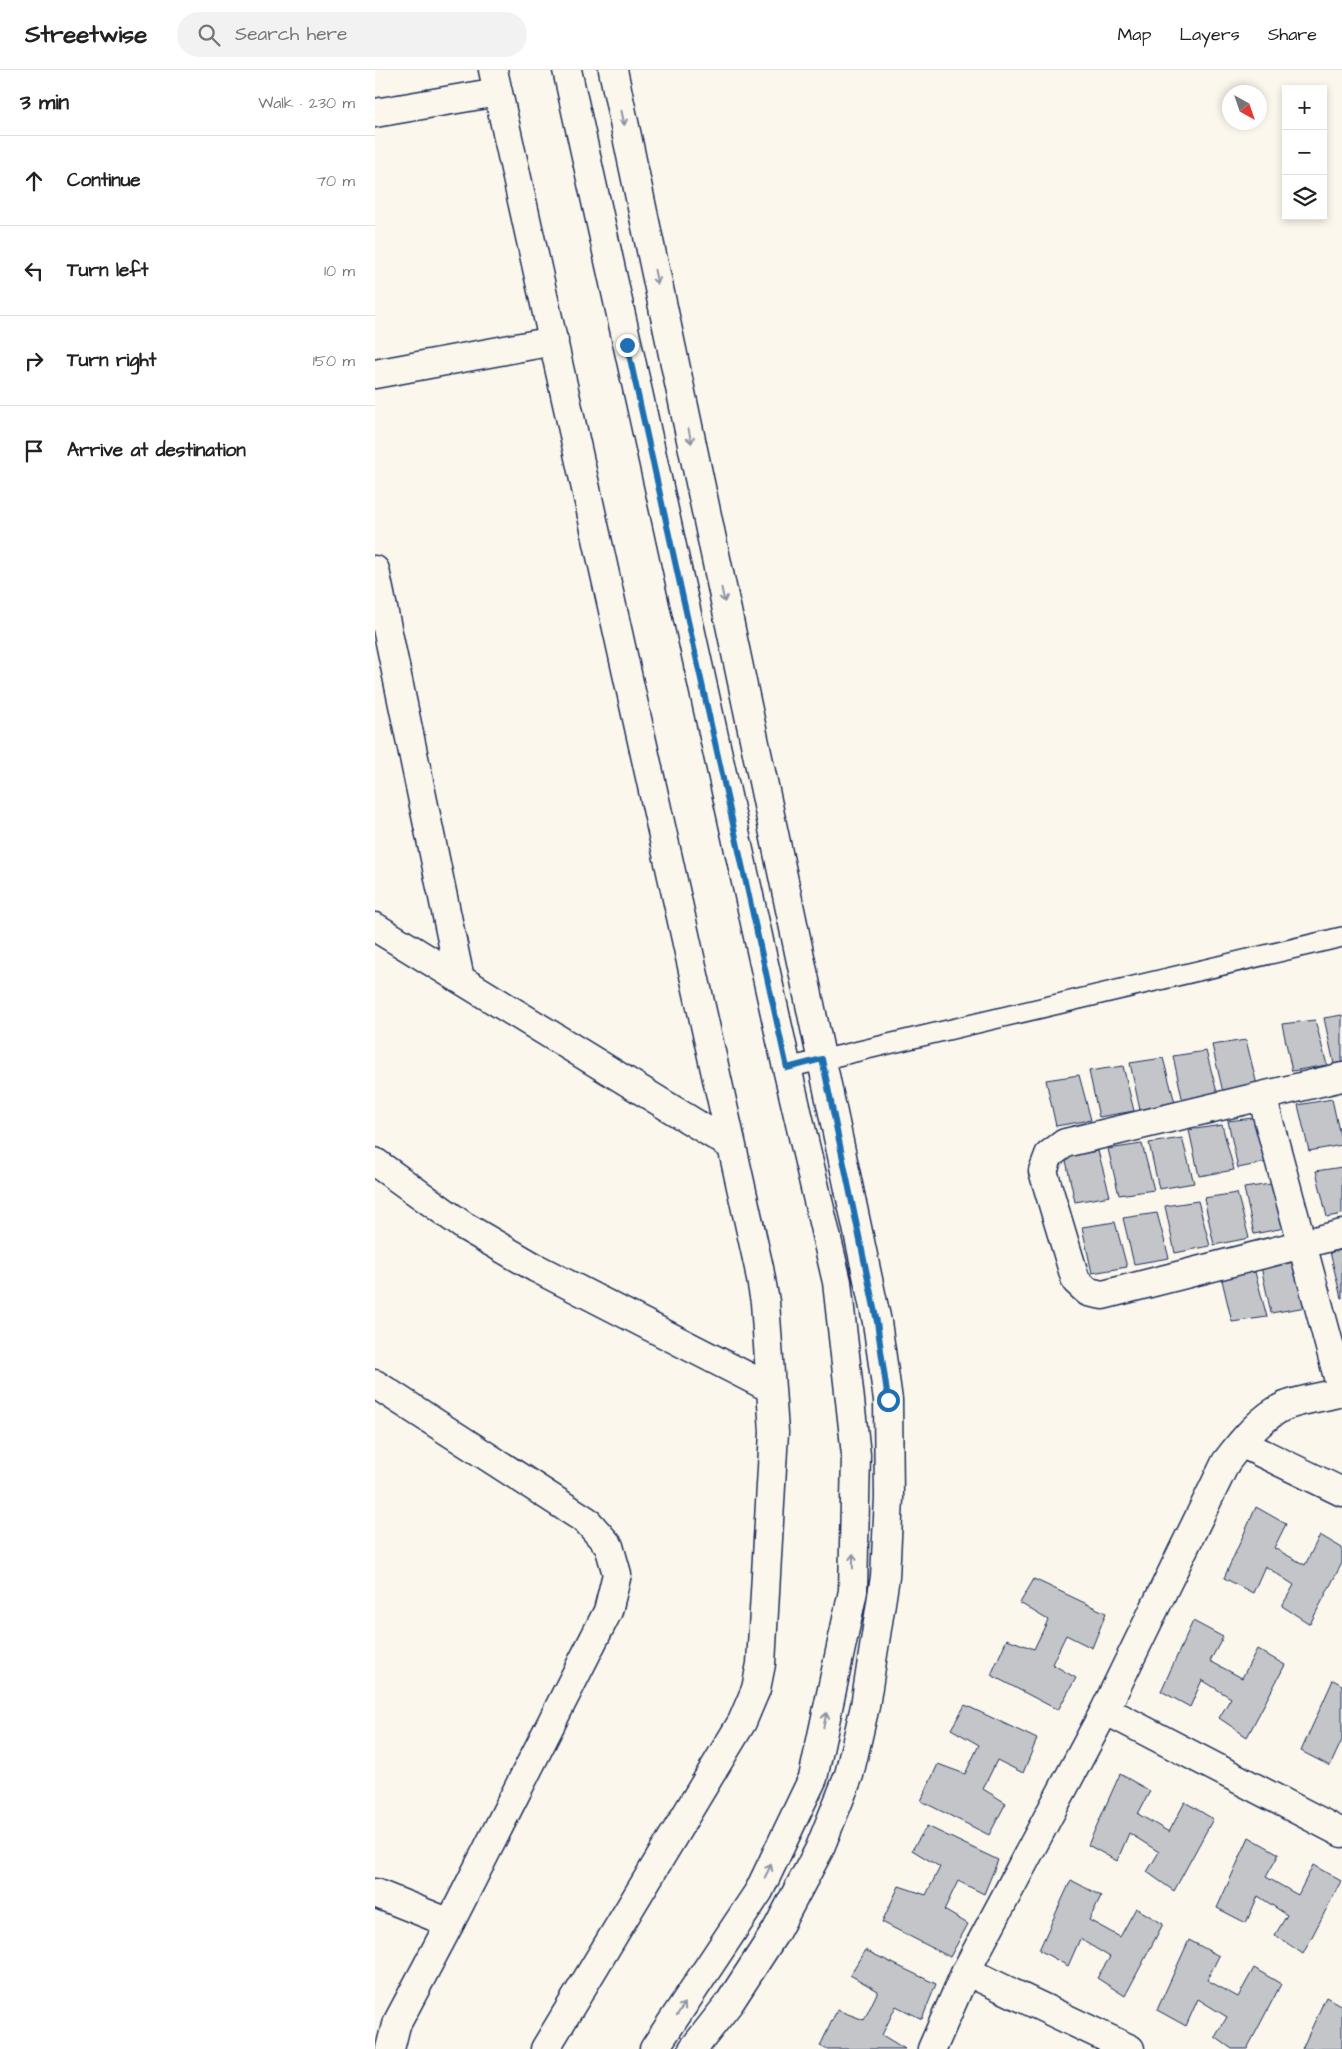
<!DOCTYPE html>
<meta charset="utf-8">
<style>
body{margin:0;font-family:"Architects Daughter",sans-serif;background:#f2f2f2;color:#222}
.controls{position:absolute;right:15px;top:15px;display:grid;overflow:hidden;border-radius:0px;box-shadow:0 2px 8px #0003}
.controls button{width:45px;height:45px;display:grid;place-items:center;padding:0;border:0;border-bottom:1px solid #e0e0e0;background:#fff;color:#222;font:25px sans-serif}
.compass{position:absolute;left:847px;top:15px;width:45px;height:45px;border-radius:50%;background:#fff;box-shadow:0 2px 8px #0003;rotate:140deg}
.stop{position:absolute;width:15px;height:15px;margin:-11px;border:4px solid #1f6fb2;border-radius:50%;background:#fff}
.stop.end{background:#1f6fb2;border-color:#fff;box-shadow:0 1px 5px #0008}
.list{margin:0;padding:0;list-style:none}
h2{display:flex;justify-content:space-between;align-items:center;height:65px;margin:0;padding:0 20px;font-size:21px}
h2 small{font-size:16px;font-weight:400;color:#767676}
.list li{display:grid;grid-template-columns:32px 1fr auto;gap:15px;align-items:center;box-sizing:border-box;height:90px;padding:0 20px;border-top:1px solid #e0e0e0}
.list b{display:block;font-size:19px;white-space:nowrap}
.list em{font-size:16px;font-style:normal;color:#767676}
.icon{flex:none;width:28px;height:28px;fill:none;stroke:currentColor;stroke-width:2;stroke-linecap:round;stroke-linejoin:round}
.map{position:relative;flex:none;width:967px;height:1979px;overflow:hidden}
header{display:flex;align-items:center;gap:30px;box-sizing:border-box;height:70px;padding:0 25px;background:#fff;border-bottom:1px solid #e0e0e0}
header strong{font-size:24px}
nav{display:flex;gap:28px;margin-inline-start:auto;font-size:18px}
.search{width:350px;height:45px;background:#f2f2f2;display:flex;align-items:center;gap:12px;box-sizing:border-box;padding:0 18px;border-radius:28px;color:#767676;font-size:19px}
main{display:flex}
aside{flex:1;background:#fff}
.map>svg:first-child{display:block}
.building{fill:#c3c5c9;stroke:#1b2f5e}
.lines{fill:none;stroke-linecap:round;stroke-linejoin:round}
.lane-casing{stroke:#1b2f5e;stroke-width:22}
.street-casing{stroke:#1b2f5e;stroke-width:31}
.secondary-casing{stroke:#1b2f5e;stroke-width:31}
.lane{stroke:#fbf7ec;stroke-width:19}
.street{stroke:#fbf7ec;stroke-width:28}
.secondary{stroke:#fbf7ec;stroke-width:28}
.oneway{stroke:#8b93a5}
.route{stroke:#1f6fb2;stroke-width:6}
</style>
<header>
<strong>Streetwise</strong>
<div class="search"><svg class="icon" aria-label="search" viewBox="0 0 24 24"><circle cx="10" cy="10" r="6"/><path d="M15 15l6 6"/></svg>Search here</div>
<nav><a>Map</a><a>Layers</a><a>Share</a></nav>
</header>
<main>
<aside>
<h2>3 min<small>Walk · 230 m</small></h2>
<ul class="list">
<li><svg class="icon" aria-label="ahead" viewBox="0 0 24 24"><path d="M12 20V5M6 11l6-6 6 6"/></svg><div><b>Continue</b></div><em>70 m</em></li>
<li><svg class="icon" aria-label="left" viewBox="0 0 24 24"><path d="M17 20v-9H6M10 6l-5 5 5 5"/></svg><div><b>Turn left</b></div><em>10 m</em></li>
<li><svg class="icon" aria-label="right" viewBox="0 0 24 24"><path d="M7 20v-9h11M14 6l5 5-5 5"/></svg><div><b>Turn right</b></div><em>150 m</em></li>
<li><svg class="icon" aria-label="arrive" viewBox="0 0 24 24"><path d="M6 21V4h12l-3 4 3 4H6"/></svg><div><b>Arrive at destination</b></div></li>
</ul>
</aside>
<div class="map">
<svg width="967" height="1979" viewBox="0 0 967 1979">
<rect width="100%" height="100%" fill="#fbf7ec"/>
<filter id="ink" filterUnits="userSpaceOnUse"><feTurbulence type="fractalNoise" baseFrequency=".02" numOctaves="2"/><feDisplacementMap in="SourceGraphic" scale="10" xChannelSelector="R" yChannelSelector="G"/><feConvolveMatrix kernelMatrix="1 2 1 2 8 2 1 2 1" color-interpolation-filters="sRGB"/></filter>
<g filter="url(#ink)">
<!-- building -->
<path class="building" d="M967,945V992L959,994L949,948Z
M940,950L952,995L917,1001L907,954Z
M871,970L882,1015L848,1022L837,975Z
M831,981L843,1026L808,1032L798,986Z
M788,988L800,1033L765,1040L755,993Z
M748,996L759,1041L724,1047L714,1001Z
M704,1005L716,1050L681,1056L671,1010Z
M957,1029L967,1075L934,1081L923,1035Z
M886,1047L898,1091L863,1098L853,1051Z
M847,1055L859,1100L824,1106L814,1060Z
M807,1068L819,1113L784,1119L774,1073Z
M767,1074L779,1120L744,1125L733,1079Z
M723,1081L735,1126L700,1132L690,1086Z
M967,1097V1144L952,1147L941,1101Z
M902,1113L914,1157L879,1164L869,1118Z
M862,1123L874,1168L839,1175L829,1128Z
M823,1131L835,1176L800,1183L790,1136Z
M782,1143L794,1188L759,1194L748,1148Z
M740,1152L752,1197L717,1203L707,1157Z
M967,1180V1228H966L955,1182Z
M919,1192L931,1237L896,1243L886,1197Z
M880,1202L892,1247L857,1252L846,1206Z
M881,1437L911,1454L899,1478L930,1495L945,1465L967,1478V1493L935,1554L907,1536L919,1515L890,1496L878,1523L849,1508Z
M659,1509L731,1543L717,1578L691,1565L677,1594L701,1608L683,1640L616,1605L632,1569L659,1579L673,1550L645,1533Z
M818,1551L848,1567L835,1591L867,1608L882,1579L910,1595L872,1667L844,1648L856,1628L827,1610L815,1637L786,1621Z
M958,1610L967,1615V1670L955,1696L926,1681Z
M590,1635L662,1669L648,1703L622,1690L608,1719L631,1733L614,1765L546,1731L563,1694L590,1704L604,1675L576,1659Z
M745,1704L775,1721L763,1744L794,1762L810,1732L838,1749L799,1821L772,1802L784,1782L754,1763L742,1791L713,1775Z
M552,1756L623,1790L609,1824L583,1811L569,1840L593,1854L575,1887L507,1852L524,1816L551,1825L565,1797L537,1780Z
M874,1767L904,1784L891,1807L923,1825L938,1795L966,1811L928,1884L900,1865L912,1845L883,1826L871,1853L842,1838Z
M696,1810L726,1826L714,1850L745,1867L761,1838L788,1854L750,1926L722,1908L735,1887L705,1869L693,1896L664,1880Z
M814,1870L844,1886L832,1910L863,1927L879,1898L906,1914L872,1979H857L840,1967L852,1947L823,1929L811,1956L782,1940Z
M490,1880L561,1914L547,1949L521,1936L507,1965L530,1979H451L445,1976L462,1940L489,1950L503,1921L475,1905Z
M951,1927L967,1936V1979H927Z"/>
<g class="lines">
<!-- lane casing -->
<g class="lane-casing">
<path id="lane" d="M412,998L967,867"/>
</g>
<!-- street casing -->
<g class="street-casing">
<path id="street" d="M118,0L384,1198L390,1232L399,1362L386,1594L381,1619L367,1652L170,1979
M0,43L123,22
M0,304L179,271
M0,500L85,909
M0,857L357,1076
M967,1007L690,1073L674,1085L668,1101L701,1211L713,1222L728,1225L967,1164
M887,1026L967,1322
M0,1092L89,1156L161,1198L395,1318
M0,1314L212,1451L234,1476L242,1504L233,1541L75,1853L21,1955L15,1979
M866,1373L967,1422
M730,1640L967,1763
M0,1823L75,1853
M591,1901L755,1979
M557,1979L591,1901L730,1640L851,1392C866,1372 887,1346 910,1336C928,1329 949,1327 967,1322"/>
</g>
<!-- secondary casing -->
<g class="secondary-casing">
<path id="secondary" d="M192,0L412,998L462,1212L481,1385L478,1521L438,1708L384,1821L279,1979
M238,0L502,1252L513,1330L514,1428L510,1507L490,1636L474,1705L444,1780L401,1861L355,1932L318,1979"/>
</g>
<!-- lane -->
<use href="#lane" class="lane"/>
<!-- street -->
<use href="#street" class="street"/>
<!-- secondary -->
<use href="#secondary" class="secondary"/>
</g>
<!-- one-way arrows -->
<defs><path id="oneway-shaft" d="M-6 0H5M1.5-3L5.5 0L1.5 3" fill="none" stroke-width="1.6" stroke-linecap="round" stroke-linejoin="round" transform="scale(1.25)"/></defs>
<g class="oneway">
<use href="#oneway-shaft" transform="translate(248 48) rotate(78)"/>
<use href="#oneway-shaft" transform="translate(281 207) rotate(78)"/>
<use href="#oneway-shaft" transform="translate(315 366) rotate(78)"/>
<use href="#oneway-shaft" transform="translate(348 525) rotate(78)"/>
<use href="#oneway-shaft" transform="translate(478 1491) rotate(-89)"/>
<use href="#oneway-shaft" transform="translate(450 1650) rotate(-78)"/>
<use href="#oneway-shaft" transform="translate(393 1801) rotate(-64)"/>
<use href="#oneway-shaft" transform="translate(306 1939) rotate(-57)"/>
</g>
</g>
<g class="lines" filter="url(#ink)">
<!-- route -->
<path class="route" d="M252,275L412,998L447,989L502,1252L513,1330"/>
</g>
</svg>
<div class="controls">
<button>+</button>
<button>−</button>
<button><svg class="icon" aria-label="layers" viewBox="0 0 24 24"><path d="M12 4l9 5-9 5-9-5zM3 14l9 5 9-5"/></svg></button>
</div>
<svg class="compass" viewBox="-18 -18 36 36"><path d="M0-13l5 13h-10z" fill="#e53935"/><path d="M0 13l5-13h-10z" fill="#767676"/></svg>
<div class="stop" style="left:513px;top:1330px"></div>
<div class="stop end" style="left:252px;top:275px"></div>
</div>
</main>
